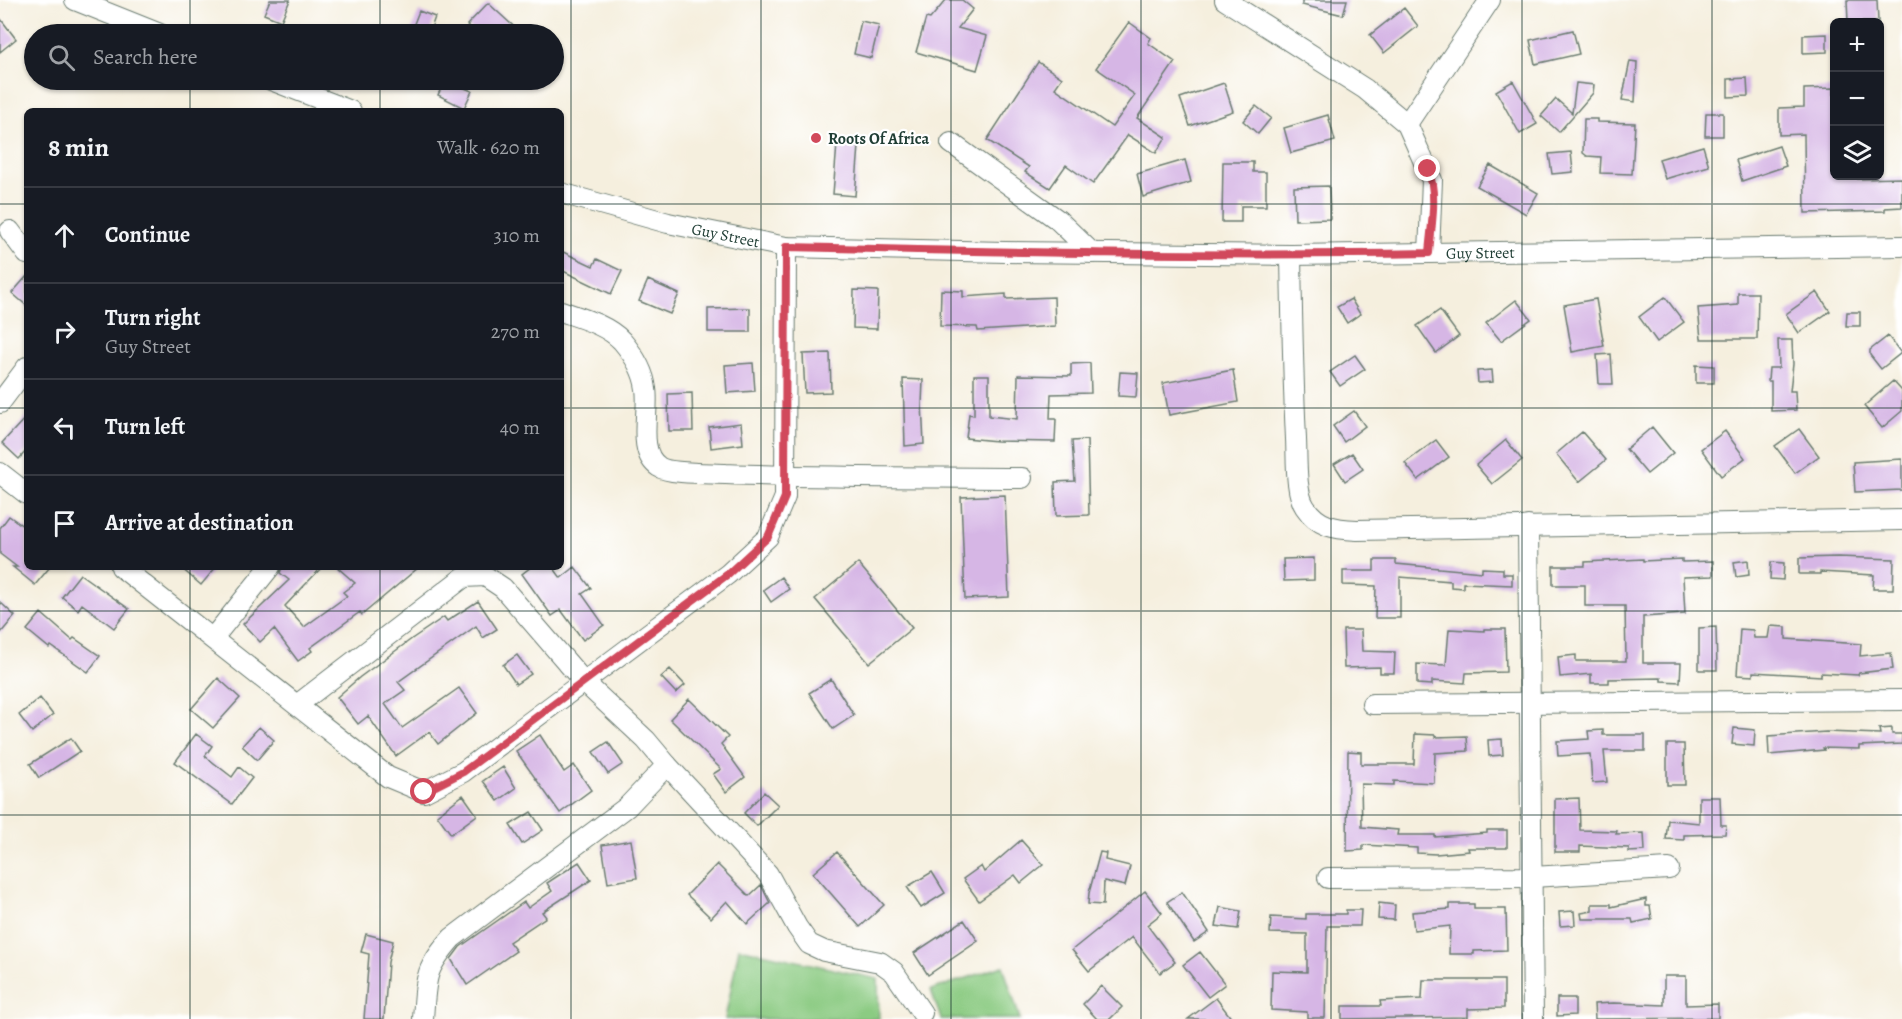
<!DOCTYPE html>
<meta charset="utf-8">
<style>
body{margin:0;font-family:Alegreya,serif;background:#242831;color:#f1f3f6}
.controls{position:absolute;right:18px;top:18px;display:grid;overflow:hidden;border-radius:9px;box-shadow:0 2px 4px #0004}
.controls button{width:54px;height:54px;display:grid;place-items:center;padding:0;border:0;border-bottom:2px solid #363941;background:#171b24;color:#f1f3f6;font:30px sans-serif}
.stop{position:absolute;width:18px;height:18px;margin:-14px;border:4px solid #d1495b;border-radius:50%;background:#fff}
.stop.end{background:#d1495b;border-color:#fff;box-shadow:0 2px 6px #0008}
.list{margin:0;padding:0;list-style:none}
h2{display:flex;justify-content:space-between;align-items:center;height:78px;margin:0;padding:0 24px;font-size:26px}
h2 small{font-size:20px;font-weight:400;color:#9ea1a6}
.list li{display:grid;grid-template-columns:39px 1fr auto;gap:18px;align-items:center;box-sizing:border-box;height:96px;padding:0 24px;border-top:2px solid #363941}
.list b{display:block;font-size:22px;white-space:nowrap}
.list p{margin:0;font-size:20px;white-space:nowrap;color:#9ea1a6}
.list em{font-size:20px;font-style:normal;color:#9ea1a6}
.icon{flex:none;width:33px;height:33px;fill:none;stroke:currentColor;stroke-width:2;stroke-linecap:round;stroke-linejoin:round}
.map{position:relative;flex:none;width:1902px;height:1019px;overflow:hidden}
.search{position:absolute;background:#171b24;box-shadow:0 2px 4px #0004;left:24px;top:24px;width:540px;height:66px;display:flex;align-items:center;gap:15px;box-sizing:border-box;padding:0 21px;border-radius:33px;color:#9ea1a6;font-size:22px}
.panel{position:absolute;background:#171b24;box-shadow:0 2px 4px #0004;left:24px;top:108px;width:540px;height:462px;border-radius:9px}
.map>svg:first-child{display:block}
.green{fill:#8bcb82;stroke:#55845b;stroke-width:1.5}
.building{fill:#d6b6e5}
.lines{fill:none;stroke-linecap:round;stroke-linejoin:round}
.minor-casing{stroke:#6a7b70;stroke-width:22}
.minor{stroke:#fff;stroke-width:20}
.route{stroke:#d1495b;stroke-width:8}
.grid{fill:none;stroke:#1f3d34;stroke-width:1.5;stroke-opacity:0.55}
.poi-dot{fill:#d1495b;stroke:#fff;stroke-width:2}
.labels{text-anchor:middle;stroke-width:4.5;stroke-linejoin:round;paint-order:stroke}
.poi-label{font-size:16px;font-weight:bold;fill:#1f3d34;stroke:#fff;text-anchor:start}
.street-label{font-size:16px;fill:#1f3d34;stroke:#fff}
</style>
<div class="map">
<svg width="1902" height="1019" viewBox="0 0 1902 1019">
<rect width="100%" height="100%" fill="#fff"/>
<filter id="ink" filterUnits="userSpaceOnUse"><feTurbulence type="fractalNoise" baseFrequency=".0167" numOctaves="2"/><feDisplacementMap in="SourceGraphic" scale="12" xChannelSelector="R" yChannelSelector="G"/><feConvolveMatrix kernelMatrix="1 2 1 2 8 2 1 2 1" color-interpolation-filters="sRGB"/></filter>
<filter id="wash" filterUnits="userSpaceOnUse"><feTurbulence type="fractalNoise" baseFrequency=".008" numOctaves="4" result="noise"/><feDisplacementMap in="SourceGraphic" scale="24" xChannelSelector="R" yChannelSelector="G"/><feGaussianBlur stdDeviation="1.35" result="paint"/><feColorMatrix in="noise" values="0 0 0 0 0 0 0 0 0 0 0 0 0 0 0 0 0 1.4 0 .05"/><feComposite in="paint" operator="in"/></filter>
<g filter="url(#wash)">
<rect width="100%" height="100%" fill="#f5efde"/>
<!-- green -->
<path class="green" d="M739,948L878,979L879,1019H725Z
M1003,966L1020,1019H941L931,990Z"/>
<g id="blocks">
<!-- building -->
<path class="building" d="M270,0H290L281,21L264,14Z
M946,0H962L973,9L958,28L987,36L977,70L916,52L926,18L930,19Z
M1302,0H1347L1343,15L1302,5Z
M1847,0H1877L1878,22H1848Z
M488,3L522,34H478L467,25Z
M1404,8L1418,26L1384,53L1370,35Z
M419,11L435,17L429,34H410Z
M0,18L16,39L0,52Z
M861,21L879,25L871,58L854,54Z
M1129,22L1151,38L1148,43L1175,62L1137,118L1166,137L1156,153L1128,135L1093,184L1066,165L1050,188L1025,172L1029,167L987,140L1038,62L1062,78L1055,88L1112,127L1135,95L1096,68Z
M1573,30L1579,54L1535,64L1530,40Z
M1827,34V52L1803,53V35Z
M1630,61L1637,62L1635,102L1622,100Z
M1747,78L1748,96L1728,97V79Z
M445,80L472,91L464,108L438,95Z
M1513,81L1537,124L1520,134L1496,91Z
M1224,83L1233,111L1190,126L1180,98Z
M1576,83L1594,85L1593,93L1559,132L1541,116L1556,99L1572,113Z
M1834,88V176H1858V179L1902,178V207L1885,208V211L1805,213L1804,134L1779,135V108L1804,107V89Z
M1256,106L1271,118L1258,134L1243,121Z
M1706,113H1723V136H1705Z
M1328,115L1335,141L1291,153L1284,128Z
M1584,119H1597V122L1635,123L1632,174L1600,173L1601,157L1587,156L1583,153Z
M837,144L859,146L855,196L833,194Z
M1703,146L1709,166L1665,179L1659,159Z
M1779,146L1786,166L1742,181L1736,160Z
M1571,152L1573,172L1552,174L1549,154Z
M1185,160L1191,182L1143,197L1137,174Z
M1223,162H1253V172H1266V206H1241V222H1222Z
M1490,165L1538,193L1526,214L1477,186Z
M1329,186L1330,219L1295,220L1294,187Z
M561,251L593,266L597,259L622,271L611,294L561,270Z
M27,276V306L12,293Z
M648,280L679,294L670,314L639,301Z
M854,290L878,291L877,329L853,328Z
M941,290L963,291V297L1006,294V299L1054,297L1055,326L978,331L977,327L940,326Z
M1817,292L1830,311L1799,333L1786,314Z
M1738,293H1758L1757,339H1701L1698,308L1738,305Z
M1665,297L1684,322L1657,342L1639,317Z
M1351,299L1360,314L1347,323L1337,307Z
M1596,299L1604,346L1572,352L1564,305Z
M1516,300L1531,319L1501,341L1486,323Z
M750,308V332H708V309Z
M1440,310L1459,336L1436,353L1417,326Z
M1847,312H1860V326H1846Z
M1888,336L1901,353L1881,369L1870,355V350Z
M1778,340H1792L1793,364L1790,391H1795L1796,410L1771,411V381H1768L1769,368H1779Z
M830,353L831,392L805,393L803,354Z
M1611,354L1613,384H1599L1597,355Z
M1355,355L1365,369L1340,386L1330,372Z
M753,363L755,391L727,393L725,365Z
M1090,363L1091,393L1051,394L1050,419H1056L1055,442L997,441L966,438L969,414L974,415V375H989V416L1017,419L1018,375L1071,376V364Z
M1696,365L1714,366V383H1696Z
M1233,370L1238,402L1169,415L1163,383Z
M1492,370L1493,382L1478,383L1477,371Z
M1120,372L1138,373L1136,397L1118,396Z
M903,379L923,380L922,404L924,444L905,446Z
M1893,381L1902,391V411L1882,428L1864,406Z
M692,393L693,431H669L668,394Z
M1354,411L1365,426L1344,442L1333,426Z
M27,416V450L19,459L2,443Z
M741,423L743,444L711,448L709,427Z
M1652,427L1673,453L1647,474L1626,449Z
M1799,429L1819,456L1795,473L1775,446Z
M1725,431L1745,458L1721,476L1701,449Z
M1582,432L1606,460L1579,482L1556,454Z
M1087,440L1089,515L1056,516L1055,482L1075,481L1072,441Z
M1436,440L1449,457L1418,480L1405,463Z
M1506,440L1522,460L1492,484L1476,465Z
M1352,453L1363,469L1345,481L1334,464Z
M1902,459V490L1855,492L1853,462Z
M1005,495L1009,597L965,599L961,497Z
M9,516L27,529V567H50L35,585L13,567H17L0,554V528Z
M1838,557L1894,559L1893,589H1873L1874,575L1820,572V574H1799V558Z
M1314,558V580L1284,581L1283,559Z
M1643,559V561L1682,559V562L1713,561V576L1683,577L1685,614L1643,617V663H1681L1680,682L1661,681V678L1609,679V683H1591V674L1560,677L1558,657L1576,655V661H1626L1625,606H1585V585H1553V566H1585V562Z
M1374,560H1396V564L1482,572V568L1503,569V574H1512V585L1463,583V588L1451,587V581L1400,577V618H1375L1376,586L1343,585V571H1374Z
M1748,560L1749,575L1736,577L1734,562Z
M1771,562L1784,563L1783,580L1770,579Z
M858,563L912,628L869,663L815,599Z
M180,567H216L201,585Z
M282,567H322L285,606L304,627L347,596L343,592L355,583L337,567H419L362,615L360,612L310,648L312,651L298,661L274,629L260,642L243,624L289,580L280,573Z
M531,567H553L561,578L575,567L591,588L582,594L604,625L583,640L561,610L552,616L522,574Z
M80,574L129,609L114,628L82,604L78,610L62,597Z
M781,577L789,589L771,602L763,590Z
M478,601L497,629L483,638L476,626L398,682L405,690L385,704L402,728L459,688L477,713L438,744L429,732L396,756L368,716L358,724L337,697L360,677L413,638L444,617L447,621Z
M0,602L15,616L0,634Z
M41,613L72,640L74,638L100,656L88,672L51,646L49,648L27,630Z
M1770,626L1786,627V639L1861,644L1860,656L1891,653L1893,669L1859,673L1858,675L1821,673V676L1753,672V676L1737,675L1740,629L1753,630L1754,638H1768Z
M1716,627L1717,670H1699V628Z
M1449,629L1484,631V629H1505L1506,672L1466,673L1465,683L1432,681V685L1417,684V664L1446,665Z
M1343,630H1361L1362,651L1395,652L1394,673H1380V667L1344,668Z
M517,655L531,674L516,684L503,665Z
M670,669L685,685L676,693L661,677Z
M218,678L240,698L213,728L191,709Z
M831,679L854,715L833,729L809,693Z
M40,698L53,715L32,732L19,715Z
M689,699L728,737L721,744L745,777L726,792L713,774L721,769L670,719Z
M259,727L274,740L257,760L242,746Z
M1734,728L1755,730L1754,746L1732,744Z
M1892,728V734H1902V744L1859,746V749L1823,748L1824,750L1769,755L1768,736L1826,732L1880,734L1879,729Z
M1603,730V735H1645V751H1604L1607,782L1592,783L1590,754L1558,756L1557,741L1589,739L1588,731Z
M196,734L212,746L205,756L232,777L239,767L252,778L232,804L175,762Z
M1415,734L1435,735V737L1467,736L1468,751L1435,753L1434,783L1394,781V785L1361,784L1362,827L1398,830L1397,835H1435V837L1487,833V830H1507V848H1468L1469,851L1436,854L1417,853V848L1363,845V850L1347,851L1348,751L1361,752V764H1414Z
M540,735L564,772L574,765L591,790L560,813L516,751Z
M71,738L80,751L39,778L30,764Z
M1502,739L1503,755L1489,756L1488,740Z
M608,742L623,764L608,774L593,752Z
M1667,744H1684L1685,785H1667Z
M503,767L516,788L498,801L483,781Z
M764,792L778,805L757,826L744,813Z
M463,795L477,815L451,834L437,815Z
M1699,797H1720L1721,825H1726L1725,834L1684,835V840L1666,839L1668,820L1699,823Z
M1579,798L1580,830L1617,831L1616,834L1644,833L1645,851L1629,852V848L1580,846V852H1555V799Z
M531,812L543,830L522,844L510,825Z
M631,840L637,878L608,883L602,845Z
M1021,840L1043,865L1021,883L1015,875L979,901L963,879L981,866L984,872Z
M837,852L884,905L860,927L813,873Z
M1100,852L1106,853L1105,860L1130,866L1125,886L1104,881L1103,905L1088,904L1089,893Z
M579,862L591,880L542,912L546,917L509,942L516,951L467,985L451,959L460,947L524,902L528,908L552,891L547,883Z
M717,864L749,896L761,885L770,903L747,924L727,901L711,918L687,895Z
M932,872L945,893L921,908L907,887Z
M1145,891L1162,913L1147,925L1175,962L1160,973L1132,937L1089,971L1072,950Z
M1182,892L1209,932L1194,942L1167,902Z
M1646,899V906H1650L1652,919L1633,923L1632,919H1582L1581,913L1592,911V904H1611V907Z
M1379,903L1395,905L1394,920L1378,919Z
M1450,904H1474V909H1506L1507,950L1474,951V954H1449L1450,926L1414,930L1412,912L1450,909Z
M1220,907L1241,911L1238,929L1216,926Z
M1346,910H1361L1360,926H1327L1325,1018H1307V1012L1271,1010L1272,971L1307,972V934L1270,933L1271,917L1306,919V914H1346Z
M1574,911L1575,925L1560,926L1559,912Z
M964,920L978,941L928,975L914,953Z
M366,934L393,941L388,962L384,1019H364L369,954L361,952Z
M1200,952L1225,984L1208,997L1183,965Z
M1664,976H1686V1005L1718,1004V1018L1595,1019L1594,1004L1614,1003L1664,1005Z
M1423,980H1504V1008L1468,1009V1017L1342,1019V1006H1381L1380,1001L1422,999Z
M1101,986L1122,1007L1110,1019H1097L1083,1004Z
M1216,998L1232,1019H1188Z
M1557,998H1575V1015L1557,1016Z"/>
</g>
</g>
<g filter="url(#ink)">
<use href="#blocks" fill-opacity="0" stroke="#6a7b70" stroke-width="1.5"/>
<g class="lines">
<!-- minor casing -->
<g class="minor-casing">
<g id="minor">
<path d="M75,0L160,34"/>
<path d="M1225,0L1365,89L1407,124L1432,180L1429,253"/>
<path d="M271,80L351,111"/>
<path d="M1407,124L1490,0"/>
<path d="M951,143L1058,220L1092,253"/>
<path id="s1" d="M561,193L668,223L786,247L1005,252L1291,255L1902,246"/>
<path d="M10,231L27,254"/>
<path d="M1291,255C1292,317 1293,378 1296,439C1297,458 1295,492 1305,507C1318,527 1335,529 1357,530L1902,520"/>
<path d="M561,311C581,318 607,325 622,341C633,354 644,372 646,389C650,411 636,452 659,467C669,474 712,473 726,474C825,478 924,477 1022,478"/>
<path d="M0,403L27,367"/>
<path d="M0,473L27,494"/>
<path d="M1528,526L1533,1019"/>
<path d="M121,567L388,777L424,792L463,772L728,574L768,537L785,497L786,247"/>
<path d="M213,638L270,567"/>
<path d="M1372,704L1902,700"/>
<path d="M297,705L464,577L485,576L503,588L584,682L646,740L667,765L627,807L452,938C424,970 426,978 423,1019"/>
<path d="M667,765L768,874L797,927L809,944L824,951L880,962L894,972L922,1013"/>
<path d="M1328,878L1532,877L1669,869"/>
</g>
</g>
<!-- minor -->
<use href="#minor" class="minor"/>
</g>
</g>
<g class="lines" filter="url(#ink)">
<!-- route -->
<path class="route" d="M424,792L463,772L728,574L768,537L785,497L786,247C1000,252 1214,257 1429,253C1431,227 1438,194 1428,169"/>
</g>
<!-- grid -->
<path class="grid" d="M190,0V34M380,0V34M571,0V1019M761,0V1019M951,0V1019M1141,0V1019M1331,0V1019M1522,0V1019M1712,0V1019M190,80V111M380,80V111M0,204H27M561,204H1902M0,408H27M561,408H1902M190,567V1019M380,567V1019M0,611H1902M0,815H1902"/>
<!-- markers -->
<circle class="poi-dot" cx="816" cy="138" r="6"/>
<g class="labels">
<!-- poi labels -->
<g class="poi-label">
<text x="828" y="144">Roots Of Africa</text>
</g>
<!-- street labels -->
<g class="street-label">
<text dy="6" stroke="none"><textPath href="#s1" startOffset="170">Guy Street</textPath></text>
<text dy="6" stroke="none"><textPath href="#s1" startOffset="926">Guy Street</textPath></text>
</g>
</g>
</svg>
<div class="controls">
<button>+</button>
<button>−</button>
<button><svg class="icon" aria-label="layers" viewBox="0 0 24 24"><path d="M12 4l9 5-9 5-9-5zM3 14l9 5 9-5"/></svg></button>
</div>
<div class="stop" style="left:424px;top:792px"></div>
<div class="stop end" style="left:1428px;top:169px"></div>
<div class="search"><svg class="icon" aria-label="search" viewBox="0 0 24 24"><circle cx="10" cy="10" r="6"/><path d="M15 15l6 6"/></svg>Search here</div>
<section class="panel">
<h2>8 min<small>Walk · 620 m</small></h2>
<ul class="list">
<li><svg class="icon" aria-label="ahead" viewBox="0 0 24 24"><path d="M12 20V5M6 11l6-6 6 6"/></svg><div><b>Continue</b></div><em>310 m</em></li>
<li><svg class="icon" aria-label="right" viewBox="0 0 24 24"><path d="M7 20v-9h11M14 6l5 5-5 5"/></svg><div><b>Turn right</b><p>Guy Street</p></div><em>270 m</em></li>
<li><svg class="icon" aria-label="left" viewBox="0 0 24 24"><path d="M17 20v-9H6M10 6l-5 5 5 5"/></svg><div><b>Turn left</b></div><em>40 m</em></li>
<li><svg class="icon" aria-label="arrive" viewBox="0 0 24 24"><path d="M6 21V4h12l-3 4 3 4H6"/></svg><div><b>Arrive at destination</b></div></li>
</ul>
</section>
</div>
